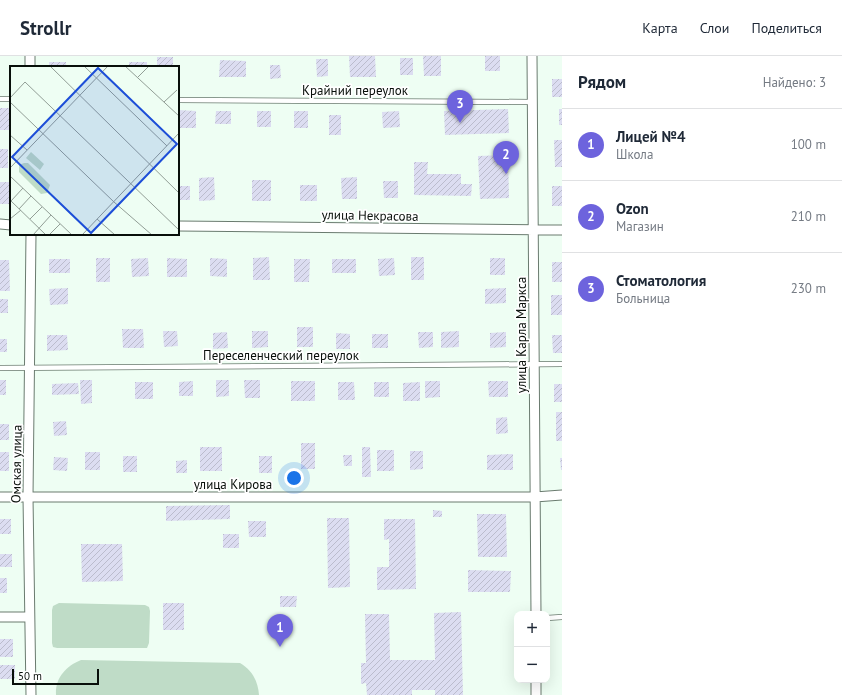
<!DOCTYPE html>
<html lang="ru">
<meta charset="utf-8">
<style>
body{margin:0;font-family:"PT Sans",sans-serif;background:#f6f6f7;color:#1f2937}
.controls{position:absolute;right:12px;bottom:12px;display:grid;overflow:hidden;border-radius:8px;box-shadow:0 4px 16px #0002}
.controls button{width:36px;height:36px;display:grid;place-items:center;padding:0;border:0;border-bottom:1px solid #e0e1e3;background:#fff;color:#1f2937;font:20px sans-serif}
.scale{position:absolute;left:12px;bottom:10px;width:87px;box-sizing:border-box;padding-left:4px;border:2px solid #080f0a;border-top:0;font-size:11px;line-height:14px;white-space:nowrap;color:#080f0a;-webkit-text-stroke:3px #fff;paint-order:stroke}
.you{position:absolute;left:294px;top:422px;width:14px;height:14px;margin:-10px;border:3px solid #fff;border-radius:50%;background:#1a73e8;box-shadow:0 0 0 6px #1a73e833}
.badge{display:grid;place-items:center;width:26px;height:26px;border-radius:50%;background:#6d63dd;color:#fff;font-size:13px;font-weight:700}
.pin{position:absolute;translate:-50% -33px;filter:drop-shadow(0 1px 2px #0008)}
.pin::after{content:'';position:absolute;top:21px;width:14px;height:12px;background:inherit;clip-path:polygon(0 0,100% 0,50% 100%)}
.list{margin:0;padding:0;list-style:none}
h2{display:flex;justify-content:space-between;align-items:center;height:52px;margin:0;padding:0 16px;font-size:17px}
h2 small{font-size:13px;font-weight:400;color:#747a83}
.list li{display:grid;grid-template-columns:26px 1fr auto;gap:12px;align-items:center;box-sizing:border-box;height:72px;padding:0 16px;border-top:1px solid #e0e1e3}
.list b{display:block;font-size:15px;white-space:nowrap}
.list p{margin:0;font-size:13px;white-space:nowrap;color:#747a83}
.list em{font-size:13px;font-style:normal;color:#747a83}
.map{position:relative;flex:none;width:562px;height:639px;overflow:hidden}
header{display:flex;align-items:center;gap:24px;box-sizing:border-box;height:56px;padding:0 20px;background:#fff;border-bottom:1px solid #e0e1e3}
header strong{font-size:19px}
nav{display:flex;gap:22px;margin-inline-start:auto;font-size:14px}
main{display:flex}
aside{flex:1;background:#fff}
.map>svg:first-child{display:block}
.grass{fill:#bfdcc7}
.building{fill:url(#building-hatch)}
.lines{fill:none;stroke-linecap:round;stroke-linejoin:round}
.service-casing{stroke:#6a7b6f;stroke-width:6}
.minor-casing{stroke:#6a7b6f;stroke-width:11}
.service{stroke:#fff;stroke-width:4.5}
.minor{stroke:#fff;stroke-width:9}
.labels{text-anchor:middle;stroke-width:3.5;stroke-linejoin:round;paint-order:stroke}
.street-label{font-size:13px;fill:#080f0a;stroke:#fff}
.inset-road{fill:none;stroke:#929e96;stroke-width:1}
.view{fill:#1d4ed8;fill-opacity:0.15;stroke:#1d4ed8;stroke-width:2}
.inset-edge{fill:none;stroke:#080f0a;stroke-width:2}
</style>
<header>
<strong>Strollr</strong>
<nav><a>Карта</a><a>Слои</a><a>Поделиться</a></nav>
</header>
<main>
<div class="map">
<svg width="562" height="639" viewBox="0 0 562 639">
<defs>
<pattern id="building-hatch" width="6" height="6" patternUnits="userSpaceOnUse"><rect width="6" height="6" fill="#dcddf1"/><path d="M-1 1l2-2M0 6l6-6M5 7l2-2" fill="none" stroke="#bbbccd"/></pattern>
</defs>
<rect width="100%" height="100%" fill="#eefef3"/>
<!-- grass -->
<path class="grass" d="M59,547L145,549L149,551L150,555L149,587L147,592H57L53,591L52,587V554L53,550Z
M81,604L240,607C252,614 258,625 259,639H56C55,622 66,610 81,604Z"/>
<!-- building -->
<path class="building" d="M349,0H375L376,21H350Z
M423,0H441V20H424Z
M485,0H500V15H485Z
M157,1H173V11H157Z
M400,2H413V19H400Z
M316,3H328V20L317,21Z
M220,4L246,5V21H219Z
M49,6H66V11H49Z
M129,6H147V11H129Z
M270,9H280L281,22L270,23Z
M552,23H562V41H552Z
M0,52H10L11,74H0Z
M508,53L509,77L445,79L444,55Z
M559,53H562V69H559Z
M178,54L196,55V72H178Z
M216,55H231V68H215Z
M257,55H271V71H257Z
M294,55H308V72H294Z
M399,55L400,71L383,72L382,56Z
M329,59H341V79H329Z
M554,84H562V111H555Z
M0,93H8V112H0Z
M508,99L509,142L480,143L478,100Z
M414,106H428L427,118H461V128H472L471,140L414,139Z
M214,121L215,144L199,145V122Z
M357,121V143H342L341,122Z
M252,124H271V145H252Z
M383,125H398V142H384Z
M0,126H11V148H0Z
M300,129H317V145H300Z
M178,130H190V144H178Z
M552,130H562V150H552Z
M269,201L270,224H253V202Z
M411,201H424V224H411Z
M96,202H110V226H96Z
M148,202L149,220L132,221L131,203Z
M167,202L187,203V221H167Z
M210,202L227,203V221L210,220Z
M394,202L395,219L379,220L378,203Z
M490,202H505V219H490Z
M49,203H70V217H49Z
M294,203H310L309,226H294Z
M332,203H356V217H332Z
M0,204H9L10,235H0Z
M552,206H562V226H552Z
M68,232V248L50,249L49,233Z
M506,232V247L485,248V233Z
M551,239H562V259H551Z
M0,243H8V257H0Z
M297,271H313V291H297Z
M122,273H143L144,292H123Z
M163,275H177L178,290L164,291Z
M252,275H268V291L252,292Z
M459,275V291L441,292V276Z
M227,276L228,292L213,293V277Z
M418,276H433V291L419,292Z
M506,276V291L490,292V277Z
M336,277L350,278V293H336Z
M372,278H388V292H372Z
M47,279H67L68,294L47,295Z
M552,279H562V297H553Z
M0,283H7V296H0Z
M0,324H6V339H0Z
M80,324H92V347L81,348Z
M216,324H229V340L216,341Z
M244,324H260V342H245Z
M193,325V340H179V326Z
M291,325H315V345H291Z
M425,325H440V341L425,342Z
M488,325H508V341H489Z
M135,326H153V343H135Z
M338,326H354L355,344H338Z
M374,326H389V341H374Z
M420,326V345H403V327Z
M78,327L79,338L52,339V328Z
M554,328H562V346H554Z
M556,356H562V385H556Z
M507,361L508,377L496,378V362Z
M66,365L67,379L54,380L53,366Z
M0,368H9V384H0Z
M301,387H315V413H301Z
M200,391H222V415H200Z
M362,391H370L371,421H362Z
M377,394H394V415H377Z
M410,395H423V413L410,414Z
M0,396H9V415H0Z
M85,396H100V414H85Z
M513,398V414H487V399Z
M343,399H352V410H344Z
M123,400H137V416H123Z
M259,400H272V417H259Z
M54,401L68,402L67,415L53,414Z
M560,402H562V414H561Z
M187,404V417H176V405Z
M230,449V463L166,465V450Z
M433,454L442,455V461H433Z
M477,458H506L507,501H478Z
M327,462H349L350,531L328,532Z
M0,463H11V478H0Z
M384,463H415L416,533L377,534V511H389V483L384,484Z
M248,465H266V481H249Z
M223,478H239V492H223Z
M81,488H122L123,525L82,526Z
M0,498H12V511H0Z
M468,514L511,515L510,536H468Z
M0,522H7V537H0Z
M280,540H297L296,551H280Z
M163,547H184V574H163Z
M461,556L463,639H435V634H412V639H367L366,627L361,628V607H366L365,558H389L390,604H435L434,557Z
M0,583H13V601H0Z
M0,609H15V623H0Z"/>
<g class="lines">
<!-- service casing -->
<g class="service-casing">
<path id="service" d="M0,43H11
M178,44L532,46
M0,312L562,308
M547,562L562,561"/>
</g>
<!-- minor casing -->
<g class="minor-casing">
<path id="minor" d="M30,0V11
M532,0L536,558
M0,168L11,169
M178,170L562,174
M31,178L28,441L31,639
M0,441H535L562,439
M0,561H29
M536,624V639"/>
</g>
<!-- service -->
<use href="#service" class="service"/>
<!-- minor -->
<use href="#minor" class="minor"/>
</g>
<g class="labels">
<!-- street labels -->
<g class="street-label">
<text x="355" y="39">Крайний переулок</text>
<text transform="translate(370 159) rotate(1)" y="5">улица Некрасова</text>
<text transform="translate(521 279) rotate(-90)" y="5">улица Карла Маркса</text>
<text x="281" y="304">Переселенческий переулок</text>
<text transform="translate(16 408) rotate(-89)" y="5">Омская улица</text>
<text x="233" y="433">улица Кирова</text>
</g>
</g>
<!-- overview -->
<g transform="translate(10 10)">
<rect width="169" height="169" fill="#eefef3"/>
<path d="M21,86L34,98L30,104L16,92ZM14,97H18L40,119L37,127L31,128L9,106V99Z" fill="#bfdcc7"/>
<path class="inset-road" d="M40,0L169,127M74,0L157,80M115,0L169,50M128,11L139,0M0,32L15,16L169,164M0,36L104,136L142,169M154,36L167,24M0,69L17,84M0,102L98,0M0,110L62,169M0,134L36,169M1,135L13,122M9,143L21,130M0,153L11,144M20,153L32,141M87,153L105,169M23,169L41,149M39,169L50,158M72,169L169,67"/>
<path class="view" d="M88,2L167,78L81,167L2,91Z"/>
<rect width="169" height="169" class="inset-edge"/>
</g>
</svg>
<div class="controls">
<button>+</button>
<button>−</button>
</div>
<div class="scale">50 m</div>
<div class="you"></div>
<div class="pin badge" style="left:280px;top:591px">1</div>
<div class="pin badge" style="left:506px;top:118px">2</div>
<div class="pin badge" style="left:460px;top:67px">3</div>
</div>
<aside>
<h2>Рядом<small>Найдено: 3</small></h2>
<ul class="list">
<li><span class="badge">1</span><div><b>Лицей №4</b><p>Школа</p></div><em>100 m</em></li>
<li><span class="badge">2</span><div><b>Ozon</b><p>Магазин</p></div><em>210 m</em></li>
<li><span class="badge">3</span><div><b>Стоматология</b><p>Больница</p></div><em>230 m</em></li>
</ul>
</aside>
</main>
